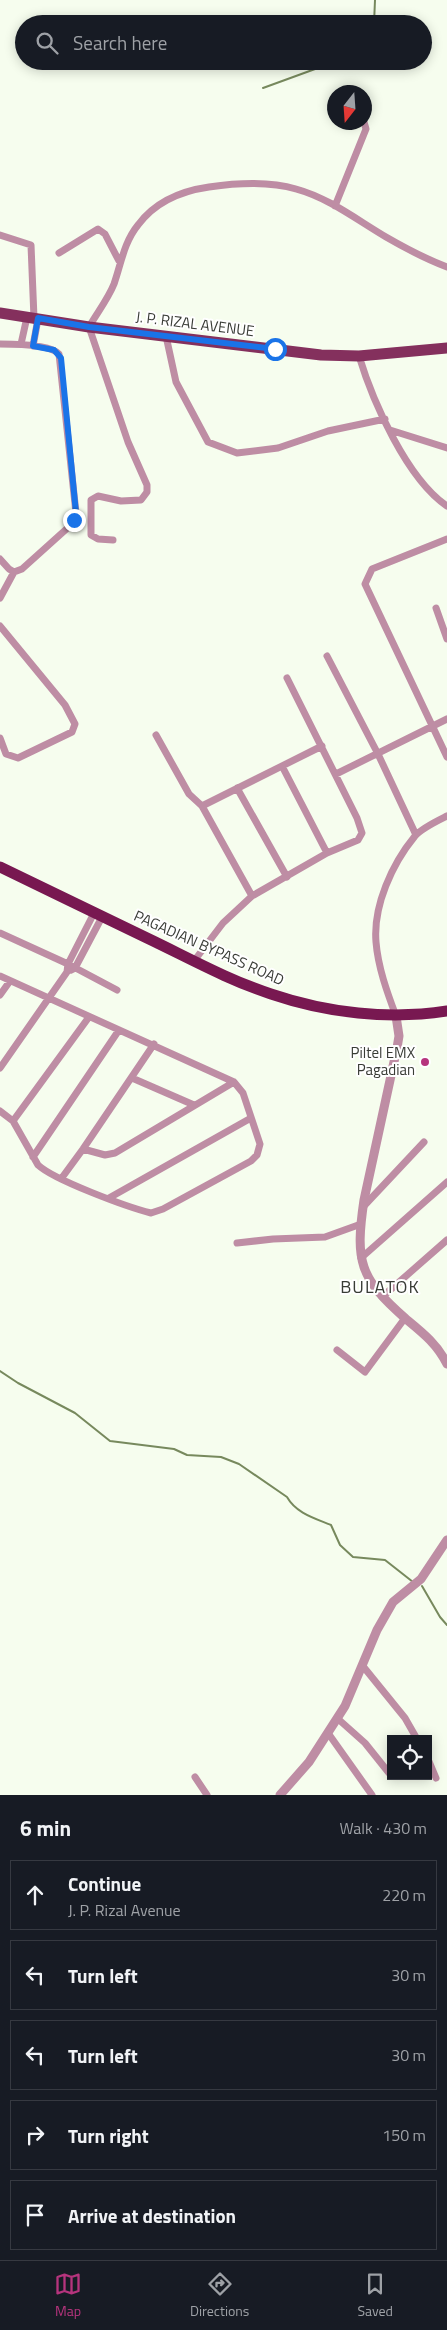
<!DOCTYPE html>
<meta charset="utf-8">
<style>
body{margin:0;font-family:"Titillium Web",sans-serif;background:#20242c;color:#f1f3f6}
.controls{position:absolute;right:15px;bottom:15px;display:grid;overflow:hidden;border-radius:0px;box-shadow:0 2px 12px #0003}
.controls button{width:45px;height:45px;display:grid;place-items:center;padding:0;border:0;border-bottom:1px solid #363941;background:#171b24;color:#f1f3f6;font:25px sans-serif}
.compass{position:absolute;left:327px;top:85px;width:45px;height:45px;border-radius:50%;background:#171b24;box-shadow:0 2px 12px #0003;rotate:197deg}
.stop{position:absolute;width:15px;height:15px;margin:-11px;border:4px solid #1a73e8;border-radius:50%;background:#fff}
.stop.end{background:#1a73e8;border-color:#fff;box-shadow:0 1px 5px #0008}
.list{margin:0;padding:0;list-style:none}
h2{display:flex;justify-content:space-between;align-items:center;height:65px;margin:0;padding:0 20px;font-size:21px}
h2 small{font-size:16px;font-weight:400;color:#9ea1a6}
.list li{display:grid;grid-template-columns:32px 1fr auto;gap:15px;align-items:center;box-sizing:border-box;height:70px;margin:0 10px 10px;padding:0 10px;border:1px solid #363941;border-radius:0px}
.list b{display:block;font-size:19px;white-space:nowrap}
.list p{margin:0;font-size:16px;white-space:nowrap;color:#9ea1a6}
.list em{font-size:16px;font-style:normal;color:#9ea1a6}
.icon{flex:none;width:28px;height:28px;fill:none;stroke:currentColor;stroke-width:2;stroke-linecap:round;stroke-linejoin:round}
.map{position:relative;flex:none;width:447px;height:1795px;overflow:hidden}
.search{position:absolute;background:#171b24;box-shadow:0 2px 12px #0003;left:15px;right:15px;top:15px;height:55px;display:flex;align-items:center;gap:12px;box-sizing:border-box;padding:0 18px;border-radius:28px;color:#9ea1a6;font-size:19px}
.sheet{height:465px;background:#171b24}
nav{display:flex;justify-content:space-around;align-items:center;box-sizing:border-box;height:70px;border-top:1px solid #363941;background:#171b24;font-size:14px;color:#9ea1a6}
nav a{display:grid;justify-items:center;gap:2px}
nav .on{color:#b6347d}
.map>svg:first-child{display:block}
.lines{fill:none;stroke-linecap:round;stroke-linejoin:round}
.stream{stroke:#77895d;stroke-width:2}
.minor{stroke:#be8da4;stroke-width:7}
.tertiary{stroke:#be8da4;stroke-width:9}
.primary{stroke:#84305d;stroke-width:11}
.trunk{stroke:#781851;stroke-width:11}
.route{stroke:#1a73e8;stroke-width:6}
.poi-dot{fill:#b6347d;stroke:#fff;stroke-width:2}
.labels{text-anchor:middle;stroke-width:4;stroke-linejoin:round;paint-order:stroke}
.street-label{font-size:15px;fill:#393c36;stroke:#fff}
.poi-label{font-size:15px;fill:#393c36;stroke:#fff;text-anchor:end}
.quarter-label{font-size:18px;letter-spacing:1px;fill:#393c36;stroke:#fff}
</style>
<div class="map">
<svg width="447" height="1795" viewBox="0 0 447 1795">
<rect width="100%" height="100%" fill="#f6fdee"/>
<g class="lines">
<!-- stream -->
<path class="stream" d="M374,24L375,0
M263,88L337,61
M0,1371L18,1383L75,1413L110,1441L174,1449L187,1455L221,1457L239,1464L287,1497C296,1513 314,1518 331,1525L340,1545L353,1557L385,1560L413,1582
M422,1586L440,1617L447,1625"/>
<!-- minor -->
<path class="minor" d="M333,111H334
M335,206L366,129L364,122
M0,235L31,245L34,318
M59,253L98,229L105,234L119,261
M166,336L176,382L208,442L237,453L278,448L328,431L385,419
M0,344C14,344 50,344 59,354L76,513L72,524L22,569L14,572L0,598
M21,344L27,317
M33,346L38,319
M359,356C373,402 407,479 447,506
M390,430L447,448
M447,539L372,569L365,584L447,757
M113,540L98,539L91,535V500L98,496L121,501L141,500L147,492V485L128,442L89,327C97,313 108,299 114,284C121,264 124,242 138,225C155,202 181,191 209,187C237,183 269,181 296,189C329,198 357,220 386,237C405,248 426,259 447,267
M0,559L9,569L14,572
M436,608L447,639
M0,626L65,705L75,724L72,732L18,758L6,754L0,738
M327,656L378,754L416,835
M156,735L189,794L202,806
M282,766L327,853
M336,774L447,719
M237,788L287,877
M252,896L202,806L322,746
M0,933L68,964L117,990
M194,961L223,923L252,896L327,853L358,840L362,833L357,818L287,678
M71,970L75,968L102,917
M0,976L234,1082L243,1093L260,1144L257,1155L251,1161L163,1209L151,1213C127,1207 54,1180 38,1165L13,1121L0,1111
M0,995L10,981
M396,1016C387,992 378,967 376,942C373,906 392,864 415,836C422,828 437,821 447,816
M0,1068L67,972L68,964L94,913
M132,1078L194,1105
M13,1121L89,1017
M83,1149L105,1155L115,1153L234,1082
M33,1157L119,1030
M61,1179L83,1149L154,1044
M109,1198L251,1118
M363,1207L424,1142
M237,1243L273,1239L325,1237L361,1224
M361,1258L447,1182
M382,1297L447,1240
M337,1350L365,1372L405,1318
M362,1665L405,1718L417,1739
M337,1718L365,1743L389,1773
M328,1733L372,1795
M428,1759L436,1778
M195,1777L207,1795"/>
<!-- tertiary -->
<path class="tertiary" d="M396,1016L399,1036L397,1048L364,1200C355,1261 359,1278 406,1319C423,1333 437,1344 447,1364
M280,1795L309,1762L345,1706L377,1630L393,1602L421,1579L447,1540"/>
<!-- primary -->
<path class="primary" d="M0,313L89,327L321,355L359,356L447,348"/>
<!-- trunk -->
<path class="trunk" d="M0,867C49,891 98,914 147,938C187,957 228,980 271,994C327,1013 389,1020 447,1011"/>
</g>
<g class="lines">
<!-- route -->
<path class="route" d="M74,520L76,513L61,358L54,350L33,346L38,318L89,327L275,349"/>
</g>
<!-- markers -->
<circle class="poi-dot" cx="425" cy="1062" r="5"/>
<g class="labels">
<!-- street labels -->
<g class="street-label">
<text transform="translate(195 324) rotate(7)" y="5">J. P. RIZAL AVENUE</text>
<text transform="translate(209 948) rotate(24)" y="5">PAGADIAN BYPASS ROAD</text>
</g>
<!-- poi labels -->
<g class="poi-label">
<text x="415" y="1058">Piltel EMX<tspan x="415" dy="17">Pagadian</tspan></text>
</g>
<!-- quarter labels -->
<g class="quarter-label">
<text x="380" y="1293">BULATOK</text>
</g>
</g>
</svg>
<div class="controls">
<button><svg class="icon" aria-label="locate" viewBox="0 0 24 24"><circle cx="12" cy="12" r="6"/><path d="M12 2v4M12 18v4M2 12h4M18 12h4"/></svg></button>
</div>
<svg class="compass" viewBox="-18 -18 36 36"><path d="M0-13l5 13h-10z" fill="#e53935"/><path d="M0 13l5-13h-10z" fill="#9ea1a6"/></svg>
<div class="stop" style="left:275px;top:349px"></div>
<div class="stop end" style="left:74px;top:520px"></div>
<div class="search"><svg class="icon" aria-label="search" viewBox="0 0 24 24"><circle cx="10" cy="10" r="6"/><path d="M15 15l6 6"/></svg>Search here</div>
</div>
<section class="sheet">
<h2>6 min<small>Walk · 430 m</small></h2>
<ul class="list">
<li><svg class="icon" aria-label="ahead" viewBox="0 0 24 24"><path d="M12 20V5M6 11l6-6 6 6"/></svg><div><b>Continue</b><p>J. P. Rizal Avenue</p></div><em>220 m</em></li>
<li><svg class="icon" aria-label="left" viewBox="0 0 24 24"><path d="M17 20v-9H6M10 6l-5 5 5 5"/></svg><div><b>Turn left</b></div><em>30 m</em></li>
<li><svg class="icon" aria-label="left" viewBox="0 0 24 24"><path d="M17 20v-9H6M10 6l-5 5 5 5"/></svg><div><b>Turn left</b></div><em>30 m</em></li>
<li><svg class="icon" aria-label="right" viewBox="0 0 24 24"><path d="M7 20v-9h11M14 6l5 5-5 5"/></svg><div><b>Turn right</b></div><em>150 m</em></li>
<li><svg class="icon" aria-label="arrive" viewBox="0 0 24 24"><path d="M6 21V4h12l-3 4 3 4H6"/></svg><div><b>Arrive at destination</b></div></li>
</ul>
</section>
<nav>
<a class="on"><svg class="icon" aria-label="map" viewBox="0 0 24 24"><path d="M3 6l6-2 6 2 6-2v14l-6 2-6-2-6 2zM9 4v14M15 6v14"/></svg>Map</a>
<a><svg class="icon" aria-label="directions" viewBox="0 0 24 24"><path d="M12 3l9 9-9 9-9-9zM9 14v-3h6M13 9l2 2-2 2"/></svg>Directions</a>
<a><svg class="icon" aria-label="saved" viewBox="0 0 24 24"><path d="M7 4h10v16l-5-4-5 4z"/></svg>Saved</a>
</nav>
